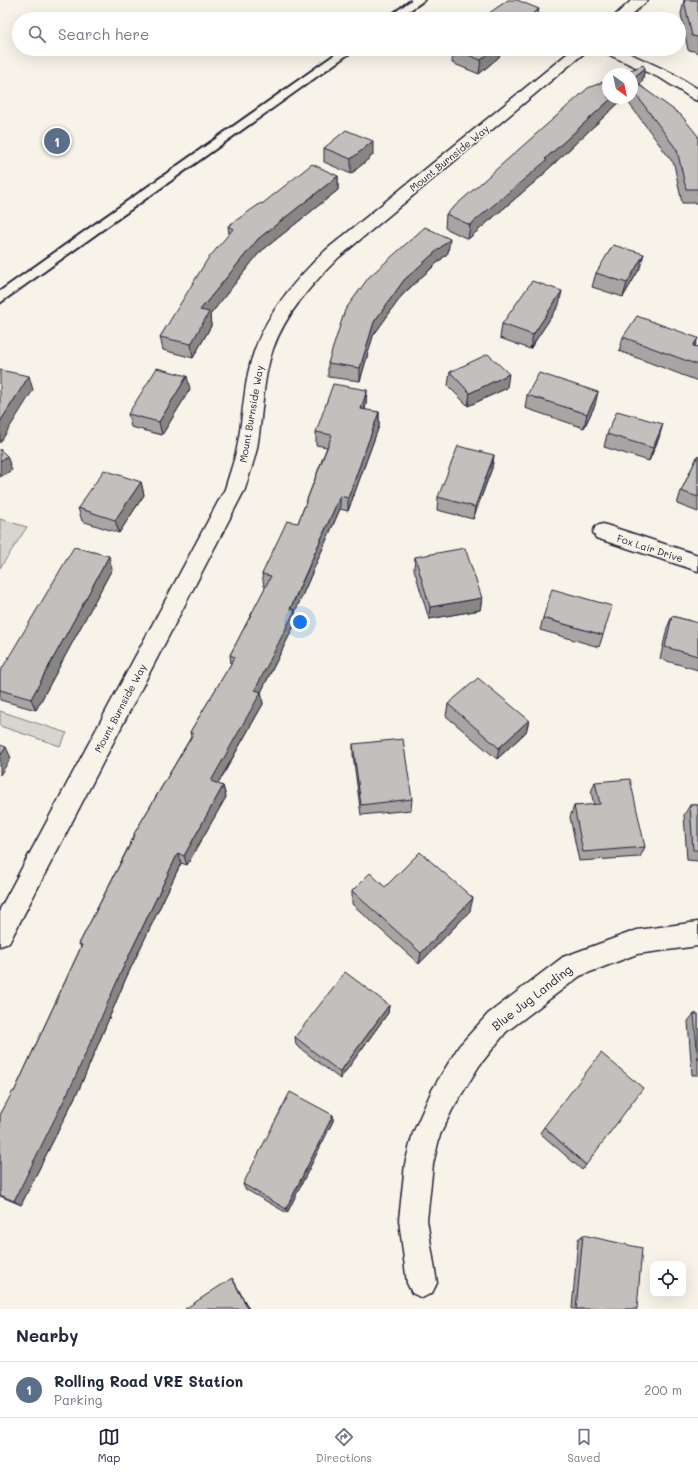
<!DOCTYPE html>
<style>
body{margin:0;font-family:Mali,sans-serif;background:#f6f6f7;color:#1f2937}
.controls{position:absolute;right:12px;bottom:12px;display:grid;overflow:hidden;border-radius:8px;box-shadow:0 4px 16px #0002}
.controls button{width:36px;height:36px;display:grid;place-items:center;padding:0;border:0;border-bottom:1px solid #e0e1e3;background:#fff;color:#1f2937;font:20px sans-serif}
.compass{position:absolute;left:602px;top:68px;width:36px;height:36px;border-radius:50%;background:#fff;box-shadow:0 4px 16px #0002;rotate:147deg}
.you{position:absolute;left:300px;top:622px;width:14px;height:14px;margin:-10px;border:3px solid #fff;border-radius:50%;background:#1a73e8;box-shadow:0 0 0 6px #1a73e833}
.badge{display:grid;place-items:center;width:26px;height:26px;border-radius:50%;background:#22223b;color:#fff;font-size:13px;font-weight:700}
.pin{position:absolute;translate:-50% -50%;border:2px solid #fff;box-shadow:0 1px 4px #0006}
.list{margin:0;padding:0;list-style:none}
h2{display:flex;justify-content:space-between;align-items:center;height:52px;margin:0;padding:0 16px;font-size:17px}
h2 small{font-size:13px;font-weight:400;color:#747a83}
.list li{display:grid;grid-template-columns:26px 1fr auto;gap:12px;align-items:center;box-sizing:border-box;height:56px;padding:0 16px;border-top:1px solid #e0e1e3}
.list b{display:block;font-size:15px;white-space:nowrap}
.list p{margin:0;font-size:13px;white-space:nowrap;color:#747a83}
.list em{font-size:13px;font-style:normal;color:#747a83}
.icon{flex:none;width:22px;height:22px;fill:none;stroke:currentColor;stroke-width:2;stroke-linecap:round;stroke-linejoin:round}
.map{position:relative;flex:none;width:698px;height:1309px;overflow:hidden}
.search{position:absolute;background:#fff;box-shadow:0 4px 16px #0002;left:12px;right:12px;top:12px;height:44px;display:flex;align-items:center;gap:10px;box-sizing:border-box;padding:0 14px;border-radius:22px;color:#747a83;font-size:15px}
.sheet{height:108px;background:#fff}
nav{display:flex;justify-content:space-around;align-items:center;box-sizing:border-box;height:56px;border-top:1px solid #e0e1e3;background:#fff;font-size:11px;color:#747a83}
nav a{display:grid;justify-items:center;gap:2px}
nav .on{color:#22223b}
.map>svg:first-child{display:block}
.green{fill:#d8d5cf;stroke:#7d7c85}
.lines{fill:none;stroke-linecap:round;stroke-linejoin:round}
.minor-casing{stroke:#22223b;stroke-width:3}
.minor{fill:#f7f3e8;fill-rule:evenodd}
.rail{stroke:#22223b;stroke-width:2}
.wall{fill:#a7a4a3;stroke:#22223b}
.shaded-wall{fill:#888684;stroke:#22223b}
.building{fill:#c2bfbd;stroke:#22223b}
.labels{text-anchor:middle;stroke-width:3;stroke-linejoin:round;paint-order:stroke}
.street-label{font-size:10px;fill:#22223b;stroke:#f7f3e8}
.near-street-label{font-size:12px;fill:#22223b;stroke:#f7f3e8}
</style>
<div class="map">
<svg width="698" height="1309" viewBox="0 0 698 1309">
<rect width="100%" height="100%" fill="#f7f3e8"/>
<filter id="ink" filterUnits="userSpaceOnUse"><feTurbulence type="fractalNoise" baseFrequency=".025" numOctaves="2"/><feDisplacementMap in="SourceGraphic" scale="8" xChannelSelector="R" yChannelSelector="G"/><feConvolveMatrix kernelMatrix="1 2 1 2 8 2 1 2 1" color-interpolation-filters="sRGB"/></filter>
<g filter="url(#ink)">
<!-- green -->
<path class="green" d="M0,519L27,527L0,568Z
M0,711L67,733L60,746L0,726Z"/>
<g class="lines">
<!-- minor casing -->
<g class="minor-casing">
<path id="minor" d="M632,0H648L627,19H611Z
M573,49H589L338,258C312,284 286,313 273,349C262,381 263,415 257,448C254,462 249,475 245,489L9,943L0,946V909L225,489C229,475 234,462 237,448C244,415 243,381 255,349C269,310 297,278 326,250Z
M601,49H620L672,73L698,89V101L693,99L662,79L603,52Z
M603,524L698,555V571L596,538L593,532L596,526Z
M698,922V946L637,954L580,976L506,1032L479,1066L452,1110L440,1135L433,1164L427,1220L437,1283L432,1293L422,1298L412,1293L407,1283L399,1220L405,1164L413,1133L432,1090L459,1046L488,1014L563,957L637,930Z"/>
</g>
<!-- minor -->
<use href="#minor" class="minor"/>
<!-- rail -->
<path class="rail" d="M384,19L410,0
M399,19L426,0
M0,290L341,49
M0,304L357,49"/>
</g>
<!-- wall -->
<path class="wall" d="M684,0H698V53L694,51L688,50L681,14Z
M485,16L537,19H485Z
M453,49H501L500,56L479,74L452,63Z
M645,68L642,82L639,84L698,136V203H682L674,164L625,98H632V74Z
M608,98H624L545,172L544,174L468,239L445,228L446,214Z
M324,148L373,155L351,174L324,162Z
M338,176V190L259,253L210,315L211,326L193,358L163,350L160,337L229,234L228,226L262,204Z
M448,253L403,294L373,336L360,381L328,377V363Z
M640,268L623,297L592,287L596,273Z
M559,305L530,349L500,338L502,324Z
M623,337L698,347V381L619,351Z
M450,372L507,388L468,406L448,386Z
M190,389L162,435L131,427L128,414Z
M367,390L366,404L365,410L379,412V426L348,511L340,509L295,612L296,622L261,692L263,704L218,784L223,786L226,797L187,865L181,863L126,978L80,1087L21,1205L0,1196V1115L14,1092L81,947L79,944L134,836V834L191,737L190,732L231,664L230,655L266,587L264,586L262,574L298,523L327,447L316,445V432Z
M527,395L595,405L584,428L525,408Z
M607,434L659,438L649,461L604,447Z
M494,455L492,468L473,519L437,510L438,497Z
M698,455V512L677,504L681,491Z
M141,482L144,495L119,533L82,521L78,508Z
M415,557L482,598L480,610L429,619L414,569Z
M112,569L36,710L0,700V672Z
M672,616L698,623V670L660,659L667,628Z
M543,618L603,635L599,647L540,630Z
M448,704L529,720L526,732L497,759L446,716Z
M353,744L412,799L411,810L361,815L353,755Z
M595,782L645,847L640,857L579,861L570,817L574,806L594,805L591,792Z
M690,805H698V861L687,860L684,815Z
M385,887L470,911L419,964L352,904V891Z
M389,1005L388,1013L340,1079L296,1045L295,1037Z
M694,1014H698V1075H692L688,1021Z
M333,1115V1121L287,1213L245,1189L243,1184Z
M544,1127L586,1165L582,1170L540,1133Z
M583,1235L637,1309H572L578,1239Z"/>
<!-- shaded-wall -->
<path class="shaded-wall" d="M539,9L537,19H525Z
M494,49H501L500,56L479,74L481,60Z
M645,68L642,82L633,90L632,79Z
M612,98H624L545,172L544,174L468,239L470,225L545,159Z
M373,141V155L351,174V159Z
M338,176V190L259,253L210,315L211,326L193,358L191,344L200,310L258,239Z
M450,239L448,253L403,294L373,336L360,381V368L374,322L404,280Z
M644,254L640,268L623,297L627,283Z
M562,291L559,305L530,349L533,335Z
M698,338L693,352V346Z
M509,374L507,388L468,406L470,393Z
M29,376L33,390L0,443V422Z
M187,376L190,389L162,435L159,422Z
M367,390L366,404L361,422V409Z
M598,392L595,405L584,428L587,414Z
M379,412V426L348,511V498Z
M663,424L659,438L649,461L653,448Z
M494,455L492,468L473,519L475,507Z
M7,456L12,470L0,477V461Z
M141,482L144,495L119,533L115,520Z
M340,496V509L295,612L296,622L260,694L261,692L263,704L213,792L211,781L255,690Z
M109,556L112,569L36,710L31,699Z
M482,598L480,610L429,619L430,607Z
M529,720L526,732L497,759L499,748Z
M6,747L11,758L0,775V756Z
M223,786L226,797L187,865L184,856Z
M178,853L181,863L126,978L80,1087L21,1205L14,1201L122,970Z
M473,898L470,911L419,964L421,953Z
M389,1005L388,1013L340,1079V1072Z
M333,1115V1121L287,1213L286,1209Z
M232,1278L234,1281L249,1309H248Z"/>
<!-- building -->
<path class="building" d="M508,0H517L539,9L525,19H491L485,16Z
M684,0H698V37L692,36Z
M453,49H494L481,60Z
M643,65L645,68L632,79V74H621Z
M608,80V98H612L545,159L547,160L470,225L446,214L588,88Z
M632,80L681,115L698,136V189H686L677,150L632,89Z
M346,130L373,141L351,159L324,148Z
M312,164L338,176L258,239L200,310L209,312L191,344L160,337L207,260L233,229L228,226L261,203L262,204Z
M425,227L450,239L404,280L374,322L360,368L328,363L345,310L369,277Z
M613,245L644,254L627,283L596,273Z
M532,281L562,291L533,335L502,324Z
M637,316L698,338L693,346L698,347V365L623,337Z
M488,354L509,374L470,393L450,372Z
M157,368L187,376L159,422L128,414Z
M0,370L29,376L0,422Z
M539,373L598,392L587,414L527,395Z
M333,384L367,390L361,409L379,412L348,498L340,496L290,609L295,610L255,690L261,692L211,781L223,786L184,856L178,853L122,970L74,1080L14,1201L0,1195V1115L13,1091L14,1092L82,945L79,944L135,835L134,834L193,734L190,732L235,657L230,655L271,576L262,574L287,521L298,523L332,435L316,432Z
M617,411L663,424L653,448L607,434Z
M458,446L494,455L475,507L438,497Z
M0,449L7,456L0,461Z
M698,455V497L681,491Z
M104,470L141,482L115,520L78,508Z
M74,547L109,556L31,699L0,690V672L26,628Z
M465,548L482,598L430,607L415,557Z
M552,589L612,606L603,635L543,618Z
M672,616L698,623V656L665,647Z
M478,678L529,720L499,748L448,704Z
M403,739L412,799L361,805L353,744Z
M0,745L6,747L0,756Z
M630,779L645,847L583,852L574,806L600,804L595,782Z
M690,805H698V850H693Z
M420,852L473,898L421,953L352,891L370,873L385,887Z
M345,972L389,1005L340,1072L295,1037Z
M694,1014H698V1060Z
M601,1053L643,1088L586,1165L544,1127Z
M290,1092L333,1115L286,1209L243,1184Z
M583,1235L642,1248L637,1309H576Z
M232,1278L248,1309H185Z"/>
</g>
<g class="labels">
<!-- street labels -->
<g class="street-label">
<text transform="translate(449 158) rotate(-39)" y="4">Mount Burnside Way</text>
<text transform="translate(251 414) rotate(-80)" y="4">Mount Burnside Way</text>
<text transform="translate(650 548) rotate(18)" y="4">Fox Lair Drive</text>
<text transform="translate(120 708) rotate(-62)" y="4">Mount Burnside Way</text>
</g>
<!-- near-street labels -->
<g class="near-street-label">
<text transform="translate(532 998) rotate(-38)" y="4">Blue Jug Landing</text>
</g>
</g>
</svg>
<div class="controls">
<button><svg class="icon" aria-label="locate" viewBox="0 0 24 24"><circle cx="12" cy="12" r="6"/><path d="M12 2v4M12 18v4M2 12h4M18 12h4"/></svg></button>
</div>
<svg class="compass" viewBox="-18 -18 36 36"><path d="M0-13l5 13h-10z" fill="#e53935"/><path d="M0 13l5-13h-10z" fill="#747a83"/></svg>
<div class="you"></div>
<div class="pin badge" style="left:57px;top:141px;background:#5c6f8a">1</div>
<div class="search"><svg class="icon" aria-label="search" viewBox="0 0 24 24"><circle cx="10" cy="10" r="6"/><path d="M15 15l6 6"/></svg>Search here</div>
</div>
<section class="sheet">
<h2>Nearby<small></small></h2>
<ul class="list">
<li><span class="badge" style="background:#5c6f8a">1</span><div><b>Rolling Road VRE Station</b><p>Parking</p></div><em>200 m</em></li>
</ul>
</section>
<nav>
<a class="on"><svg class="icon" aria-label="map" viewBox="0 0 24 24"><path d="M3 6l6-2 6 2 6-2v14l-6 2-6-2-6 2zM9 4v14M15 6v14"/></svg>Map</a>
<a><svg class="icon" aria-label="directions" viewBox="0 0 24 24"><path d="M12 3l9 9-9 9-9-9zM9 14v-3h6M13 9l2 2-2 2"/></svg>Directions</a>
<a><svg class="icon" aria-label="saved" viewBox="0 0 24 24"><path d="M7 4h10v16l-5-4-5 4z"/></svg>Saved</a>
</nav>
